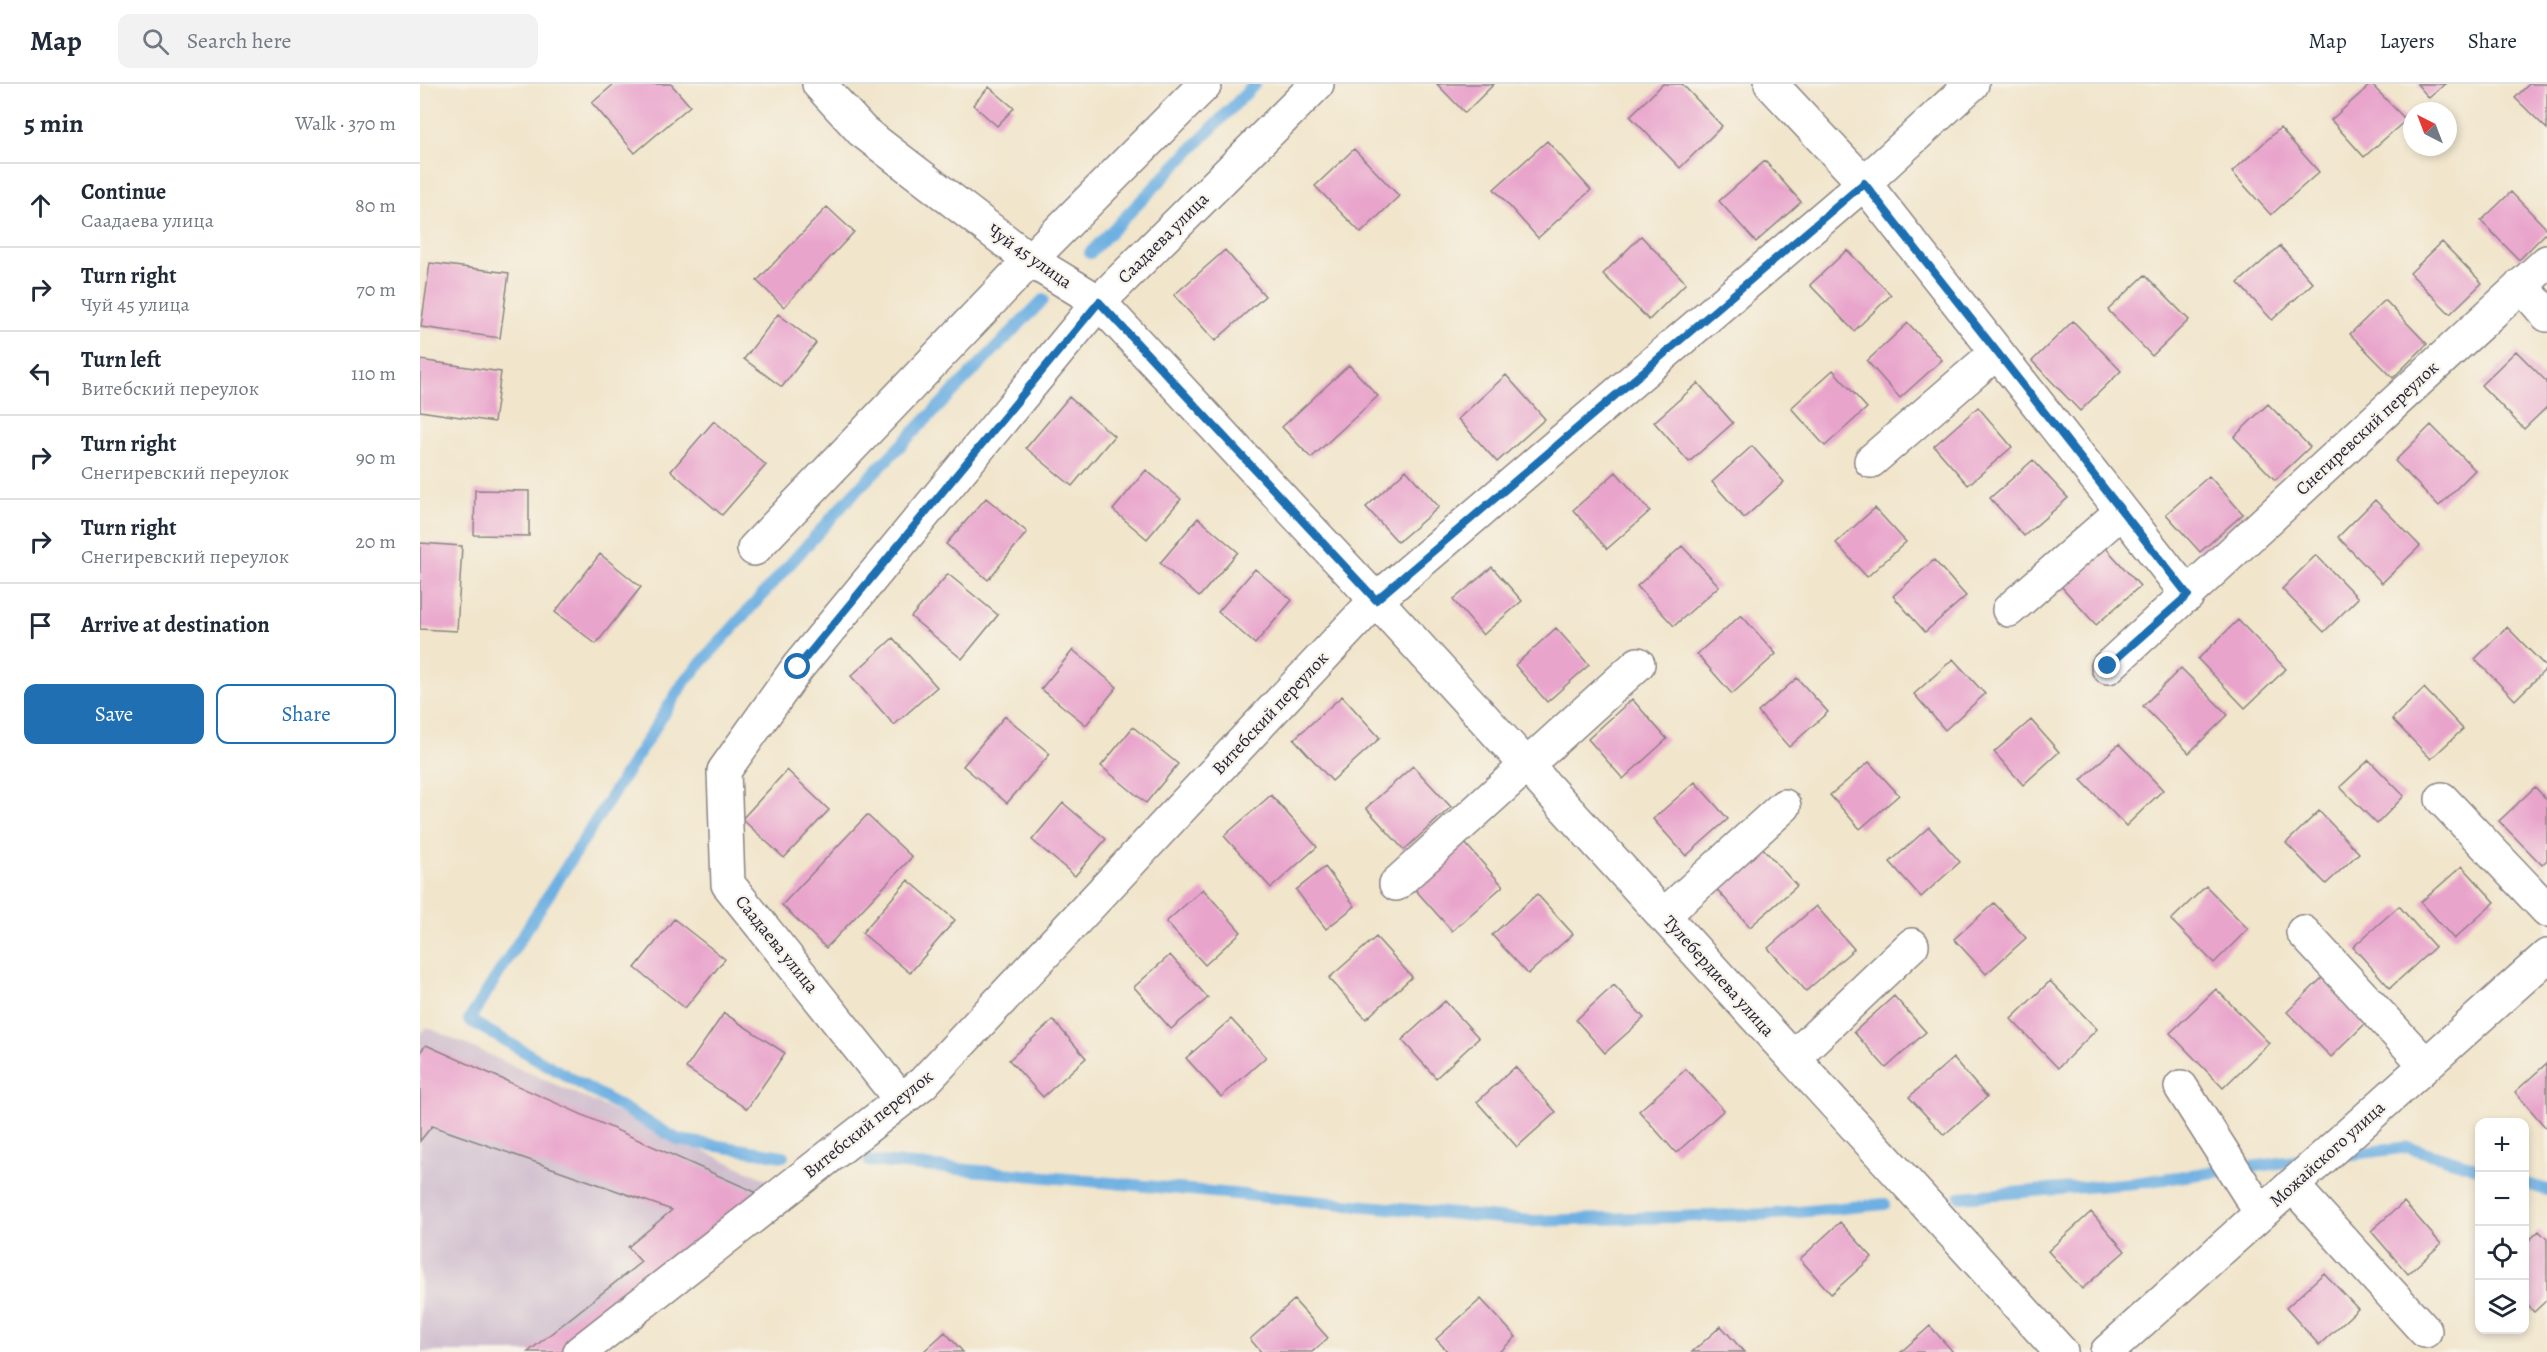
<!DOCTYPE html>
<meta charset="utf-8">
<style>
body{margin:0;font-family:Alegreya,serif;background:#f2f2f3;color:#1f2937}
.controls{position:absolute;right:18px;bottom:18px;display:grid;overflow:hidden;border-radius:12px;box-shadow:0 3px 9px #0003}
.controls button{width:54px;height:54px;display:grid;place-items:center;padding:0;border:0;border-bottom:2px solid #e0e1e3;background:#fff;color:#1f2937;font:30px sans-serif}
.compass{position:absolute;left:1983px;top:18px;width:54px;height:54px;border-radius:50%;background:#fff;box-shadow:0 3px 9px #0003;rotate:318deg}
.stop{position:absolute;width:18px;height:18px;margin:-14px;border:4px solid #1f6fb2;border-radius:50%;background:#fff}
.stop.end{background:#1f6fb2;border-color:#fff;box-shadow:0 2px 6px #0008}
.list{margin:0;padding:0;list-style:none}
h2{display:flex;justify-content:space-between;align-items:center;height:78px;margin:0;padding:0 24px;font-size:26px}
h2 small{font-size:20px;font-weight:400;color:#747a83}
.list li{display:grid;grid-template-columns:39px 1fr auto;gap:18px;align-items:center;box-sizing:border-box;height:84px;padding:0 24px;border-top:2px solid #e0e1e3}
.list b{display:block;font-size:22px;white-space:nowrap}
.list p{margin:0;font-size:20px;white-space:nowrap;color:#747a83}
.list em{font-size:20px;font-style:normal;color:#747a83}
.actions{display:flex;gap:12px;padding:18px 24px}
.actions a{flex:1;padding:14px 0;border:2px solid #1f6fb2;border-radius:12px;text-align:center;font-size:21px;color:#1f6fb2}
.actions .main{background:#1f6fb2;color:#fff}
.icon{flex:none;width:33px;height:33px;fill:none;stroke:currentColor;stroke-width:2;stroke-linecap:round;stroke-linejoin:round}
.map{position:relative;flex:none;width:2127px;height:1268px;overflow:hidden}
header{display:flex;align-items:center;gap:36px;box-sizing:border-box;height:84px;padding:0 30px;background:#fff;border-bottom:2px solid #e0e1e3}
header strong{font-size:28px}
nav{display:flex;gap:33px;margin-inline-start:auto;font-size:21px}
.search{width:420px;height:54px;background:#f2f2f3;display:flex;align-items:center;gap:15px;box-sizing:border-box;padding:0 21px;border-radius:12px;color:#747a83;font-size:22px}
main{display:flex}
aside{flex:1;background:#fff}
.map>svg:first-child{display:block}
.industrial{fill:#cfbdce}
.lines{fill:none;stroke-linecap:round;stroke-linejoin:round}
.stream{stroke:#6eb0e2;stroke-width:12}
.building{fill:#e9a4cc}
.minor-casing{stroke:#8a8483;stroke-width:36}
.minor{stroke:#fff;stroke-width:33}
.route{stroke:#1f6fb2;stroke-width:8}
.labels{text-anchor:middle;stroke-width:4.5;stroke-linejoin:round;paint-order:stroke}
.street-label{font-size:18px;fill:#22223b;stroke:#f7f3e8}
</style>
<header>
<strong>Map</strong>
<div class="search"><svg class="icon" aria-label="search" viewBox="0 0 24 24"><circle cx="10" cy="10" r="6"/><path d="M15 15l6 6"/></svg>Search here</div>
<nav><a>Map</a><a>Layers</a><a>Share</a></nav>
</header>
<main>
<aside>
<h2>5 min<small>Walk · 370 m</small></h2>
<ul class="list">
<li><svg class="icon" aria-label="ahead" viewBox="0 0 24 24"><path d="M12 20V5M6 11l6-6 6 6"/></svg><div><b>Continue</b><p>Саадаева улица</p></div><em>80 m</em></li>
<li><svg class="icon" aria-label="right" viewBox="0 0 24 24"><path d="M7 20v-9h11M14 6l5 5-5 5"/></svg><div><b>Turn right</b><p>Чуй 45 улица</p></div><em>70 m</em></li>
<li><svg class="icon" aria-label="left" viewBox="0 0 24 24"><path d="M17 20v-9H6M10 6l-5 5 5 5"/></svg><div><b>Turn left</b><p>Витебский переулок</p></div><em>110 m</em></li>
<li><svg class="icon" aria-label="right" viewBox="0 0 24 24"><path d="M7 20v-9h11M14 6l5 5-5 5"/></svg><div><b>Turn right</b><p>Снегиревский переулок</p></div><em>90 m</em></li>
<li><svg class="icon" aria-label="right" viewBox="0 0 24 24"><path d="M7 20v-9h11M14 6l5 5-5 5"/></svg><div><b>Turn right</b><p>Снегиревский переулок</p></div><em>20 m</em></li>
<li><svg class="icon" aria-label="arrive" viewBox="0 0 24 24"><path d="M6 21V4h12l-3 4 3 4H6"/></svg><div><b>Arrive at destination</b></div></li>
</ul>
<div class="actions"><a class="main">Save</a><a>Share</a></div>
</aside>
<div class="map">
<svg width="2127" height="1268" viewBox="0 0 2127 1268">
<rect width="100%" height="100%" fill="#f7f3e8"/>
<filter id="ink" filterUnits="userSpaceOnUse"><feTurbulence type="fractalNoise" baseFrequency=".0167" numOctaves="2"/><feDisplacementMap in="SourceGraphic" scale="12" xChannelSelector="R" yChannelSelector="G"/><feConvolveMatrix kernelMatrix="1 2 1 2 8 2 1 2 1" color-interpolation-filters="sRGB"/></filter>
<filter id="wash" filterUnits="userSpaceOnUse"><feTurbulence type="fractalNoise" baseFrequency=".008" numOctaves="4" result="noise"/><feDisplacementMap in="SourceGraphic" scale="24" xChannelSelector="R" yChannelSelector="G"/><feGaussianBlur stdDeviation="1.35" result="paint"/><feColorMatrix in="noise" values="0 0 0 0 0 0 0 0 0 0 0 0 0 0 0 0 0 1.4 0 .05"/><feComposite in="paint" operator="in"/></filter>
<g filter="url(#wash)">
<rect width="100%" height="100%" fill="#f1e5cb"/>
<!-- industrial -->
<path class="industrial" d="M7,943L355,1099L139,1268H0V951Z"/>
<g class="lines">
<!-- stream -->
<path class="stream" d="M670,169L835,0
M363,1072L259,1056L49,936L264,598L433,410L623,216
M1918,1072L1988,1063L2060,1085
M449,1077L1113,1137L1355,1130L1465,1120
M2104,1099L2127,1106
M1540,1113L1715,1099L1888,1075"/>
</g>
<g id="blocks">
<!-- building -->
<path class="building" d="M194,0H251L270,22L215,69L172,19Z
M1017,0H1074L1045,29Z
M1243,0H1262L1302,42L1260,84L1210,32Z
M1951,0L1986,36L1944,73L1911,36Z
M1997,0H2025L2009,14Z
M2109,0H2127V45L2095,14Z
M569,3L594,24L577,42L553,21Z
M1860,44L1899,88L1851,131L1812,88Z
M1127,57L1171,106L1118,154L1074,105Z
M934,65L979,112L941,149L895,102Z
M1345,77L1381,118L1336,158L1299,117Z
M2091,108L2127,145V148L2099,176L2061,137Z
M407,123L434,148L364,223L337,197Z
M1221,152L1266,199L1229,236L1183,190Z
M2022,158L2062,199L2030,230L1990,189Z
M1860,162L1893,199L1852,236L1818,199Z
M805,166L845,212L795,257L754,211Z
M1427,166L1471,211L1434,247L1390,201Z
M10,179L89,189L80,254L1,243Z
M1725,191L1769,236L1732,272L1688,226Z
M1965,216L2007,260L1973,294L1930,250Z
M358,230L396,259L362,303L324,275Z
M1653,237L1701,287L1660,327L1612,277Z
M1488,239L1522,276L1480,314L1447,277Z
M2096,267L2127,298V323L2104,345L2061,301Z
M0,276L81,288L74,338L0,327Z
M929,281L958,312L891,374L862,343Z
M1413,286L1447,324L1405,362L1371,324Z
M1086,291L1125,335L1077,378L1038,335Z
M1278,299L1313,339L1269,378L1234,338Z
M649,313L694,352L652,402L606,364Z
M1848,320L1890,363L1855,396L1814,353Z
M1558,323L1592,363L1548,401L1514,362Z
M294,337L346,381L302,431L251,387Z
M2011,341L2055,386L2019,422L1975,377Z
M1332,362L1364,398L1324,434L1292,398Z
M1613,376L1648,414L1604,452L1570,414Z
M726,386L761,415L727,455L693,426Z
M986,386L1019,423L978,458L946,423Z
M1196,388L1230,427L1187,465L1153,426Z
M1789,392L1823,430L1780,468L1746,430Z
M55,406L109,407V452L54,451Z
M566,414L607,448L568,496L526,460Z
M1955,416L2000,462L1962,499L1918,453Z
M1455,424L1486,458L1447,493L1416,459Z
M778,434L818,468L779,513L740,479Z
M0,459L42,462L37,547L0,545Z
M1262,462L1299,502L1254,542L1217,502Z
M1685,463L1720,502L1676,541L1641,502Z
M180,470L221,503L176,560L135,528Z
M1896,471L1938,514L1904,548L1862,505Z
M1514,476L1546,512L1505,548L1473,512Z
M1072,483L1102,517L1063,551L1033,516Z
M835,485L872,516L835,560L798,528Z
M528,490L578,531L542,575L491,533Z
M1321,531L1356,570L1312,610L1277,570Z
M1818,536L1866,585L1825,624L1778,575Z
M2087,543L2127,584L2095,616L2055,575Z
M1136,544L1169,581L1127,618L1095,581Z
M473,554L517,603L474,641L431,592Z
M653,566L697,603L666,641L621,605Z
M1533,575L1565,610L1525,646L1494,610Z
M1761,584L1808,631L1769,669L1723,622Z
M1377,594L1408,628L1369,663L1338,628Z
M2004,604L2043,645L2011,675L1972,635Z
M922,612L960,654L912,697L874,655Z
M1212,615L1247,655L1203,695L1168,655Z
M585,632L630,670L587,719L543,682Z
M1611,636L1639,668L1603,701L1574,668Z
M713,643L758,680L726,719L681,682Z
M1699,660L1743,706L1706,742L1661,696Z
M1949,676L1984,712L1957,740L1920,703Z
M1449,678L1479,711L1440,745L1410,711Z
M993,682L1031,723L984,766L946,724Z
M367,686L409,726L364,774L322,735Z
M1275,698L1308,735L1266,772L1233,735Z
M2115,703L2127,716V776L2122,781L2079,737Z
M851,711L897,763L851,804L804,752Z
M643,719L686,755L655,792L612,756Z
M1899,727L1939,769L1906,800L1866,759Z
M447,731L492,773L406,864L362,821Z
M1509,743L1540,778L1501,813L1470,778Z
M1043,757L1083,802L1032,847L992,802Z
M1339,760L1377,802L1330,843L1293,801Z
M2042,782L2075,818L2034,855L2001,818Z
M905,783L935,822L906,845L876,806Z
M488,796L535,836L490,889L442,849Z
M1786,802L1828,845L1794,879L1751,836Z
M783,805L821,848L785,881L746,838Z
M1117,810L1153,850L1108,890L1072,851Z
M1574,819L1606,854L1566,890L1534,855Z
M1396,822L1434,865L1386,907L1348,864Z
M1979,822L2015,863L1970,904L1933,863Z
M254,835L305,875L265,924L215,884Z
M956,853L992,893L946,935L909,894Z
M750,871L788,914L751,945L714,903Z
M1903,893L1947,938L1911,973L1867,928Z
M1630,897L1677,945L1638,984L1591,935Z
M1194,901L1224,934L1185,969L1156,936Z
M1796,905L1849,959L1803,1004L1750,949Z
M1474,912L1506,948L1466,984L1434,948Z
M1025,917L1059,954L1016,994L982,956Z
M304,929L365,969L327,1025L266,984Z
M811,935L846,973L801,1013L766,974Z
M633,936L666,974L623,1013L589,976Z
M6,961L344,1112L150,1268H108L221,1178L208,1163L252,1126L12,1042L0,1057V968Z
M1533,974L1567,1013L1524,1051L1489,1013Z
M2127,979V1045L2095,1008Z
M1095,983L1136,1028L1097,1063L1057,1018Z
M1266,985L1304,1026L1256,1069L1219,1027Z
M1984,1118L2021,1160L1988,1190L1951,1147Z
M1671,1128L1705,1167L1662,1205L1628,1167Z
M1420,1138L1452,1173L1411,1210L1380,1175Z
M2119,1147L2127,1155V1216L2114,1228L2104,1218V1161Z
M1904,1189L1938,1225L1899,1261L1866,1224Z
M1061,1215L1096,1253L1079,1268H1028L1016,1255Z
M874,1216L908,1254L892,1268H841L830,1255Z
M1301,1242L1324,1268H1272Z
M1510,1242L1533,1268H1481Z
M525,1248L543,1268H503Z"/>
</g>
</g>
<g filter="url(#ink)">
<use href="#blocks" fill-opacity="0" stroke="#8a8483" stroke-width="1.5"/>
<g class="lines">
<!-- minor casing -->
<g class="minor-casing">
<path id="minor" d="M399,0L442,47L610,176L679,218L956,516L1641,1268
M1351,0L1444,99L1768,511
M2101,201L2127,231
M1451,377L1577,268
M334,465L610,176L785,0
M1589,526L1702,427
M1688,583L2127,178
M2022,715L2127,826
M976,800L1218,580
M1243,832L1364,722
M1883,848L2006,981
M1373,974L1492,861
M1761,1003L1841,1129
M481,1016L308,800L304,687L378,583L679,218L897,0
M1872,1101L2005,1247
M160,1268L503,999L956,516L1444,99L1552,0
M1687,1268L2127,872"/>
</g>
<!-- minor -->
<use href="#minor" class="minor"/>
</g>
</g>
<g class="lines" filter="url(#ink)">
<!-- route -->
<path class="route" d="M378,583L679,218L956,516L1444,99L1768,511L1688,582"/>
</g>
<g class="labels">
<!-- street labels -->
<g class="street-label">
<text transform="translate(743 154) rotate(-45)" y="6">Саадаева улица</text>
<text transform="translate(610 172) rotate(35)" y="6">Чуй 45 улица</text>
<text transform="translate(1947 344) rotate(-43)" y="6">Снегиревский переулок</text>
<text transform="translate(850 629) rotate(-47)" y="6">Витебский переулок</text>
<text transform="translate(357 860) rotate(51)" y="6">Саадаева улица</text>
<text transform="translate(1299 892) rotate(48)" y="6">Тулебердиева улица</text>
<text transform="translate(448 1040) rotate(-39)" y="6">Витебский переулок</text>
<text transform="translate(1907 1070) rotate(-42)" y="6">Можайского улица</text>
</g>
</g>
</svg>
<div class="controls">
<button>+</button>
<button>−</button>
<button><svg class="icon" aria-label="locate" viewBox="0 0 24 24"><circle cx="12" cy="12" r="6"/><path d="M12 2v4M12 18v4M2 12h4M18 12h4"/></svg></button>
<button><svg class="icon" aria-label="layers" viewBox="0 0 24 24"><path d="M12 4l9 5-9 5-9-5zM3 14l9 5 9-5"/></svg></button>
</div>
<svg class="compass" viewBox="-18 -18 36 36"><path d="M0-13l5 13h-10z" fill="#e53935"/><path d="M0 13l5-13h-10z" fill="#747a83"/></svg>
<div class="stop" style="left:378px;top:583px"></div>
<div class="stop end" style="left:1688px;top:582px"></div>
</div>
</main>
